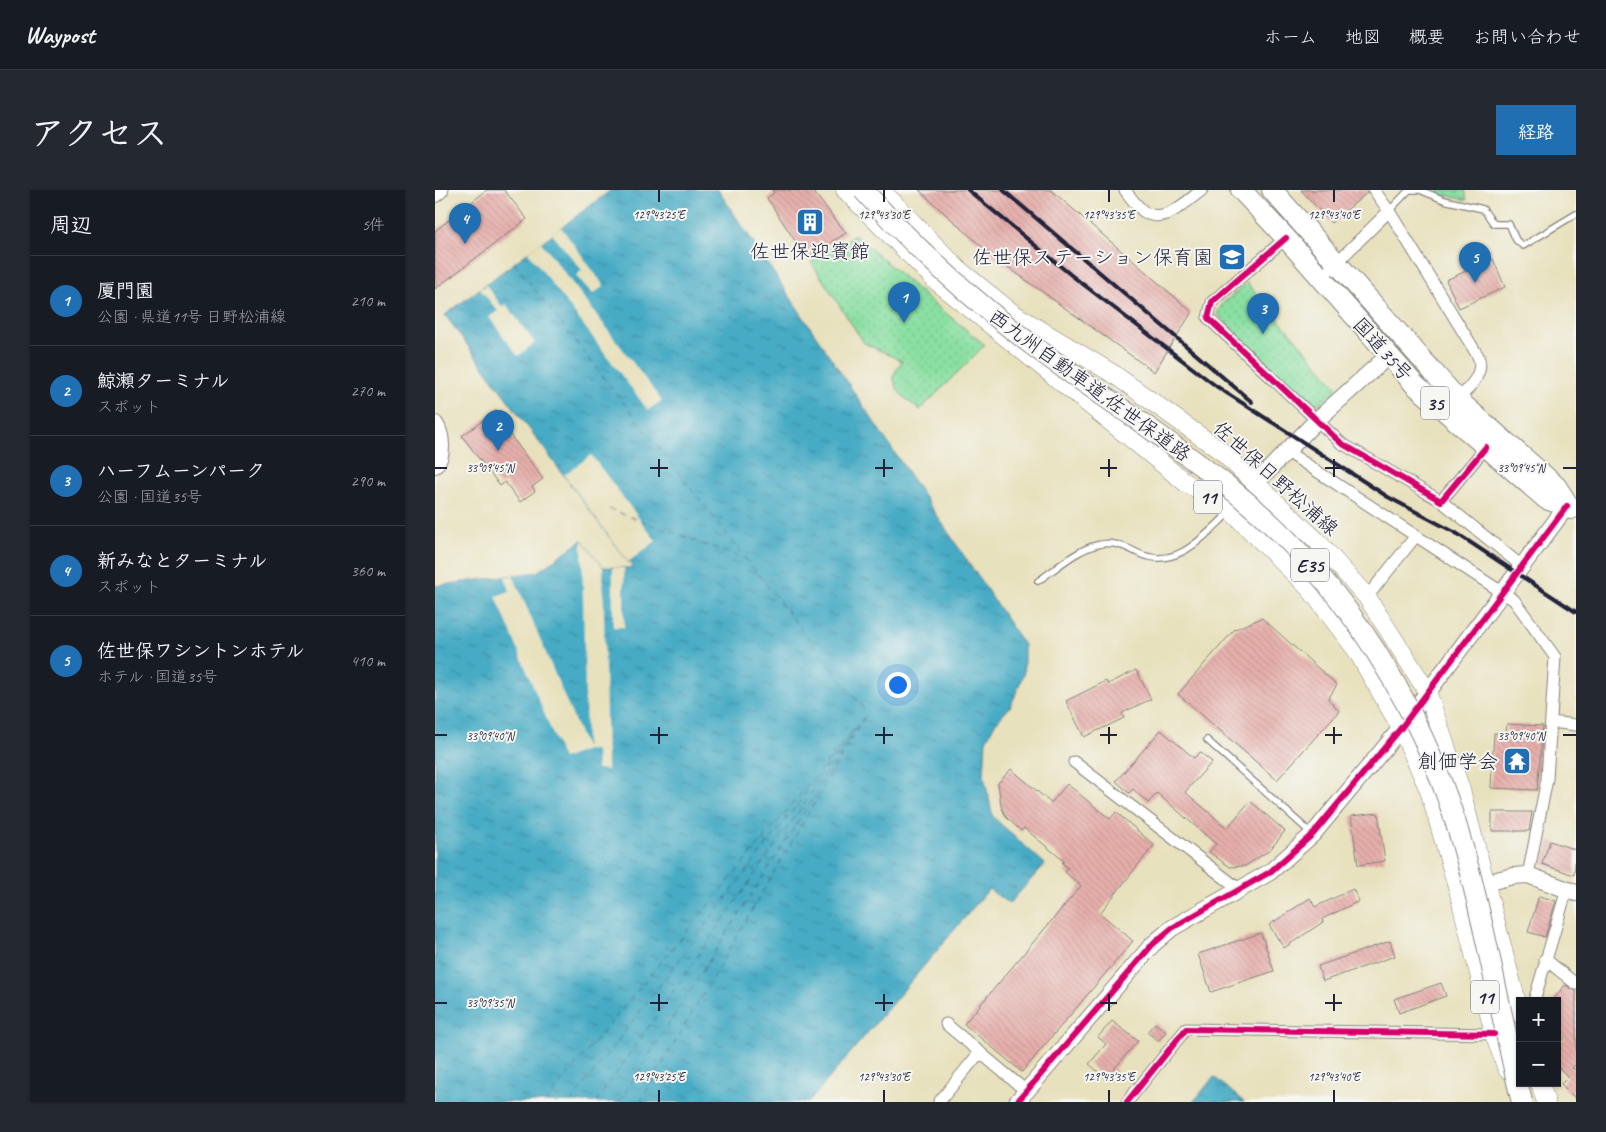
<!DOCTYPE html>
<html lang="ja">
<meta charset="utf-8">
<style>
body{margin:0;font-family:Caveat,"Klee One",sans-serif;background:#242831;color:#f1f3f6}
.controls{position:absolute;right:15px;bottom:15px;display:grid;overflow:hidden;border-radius:0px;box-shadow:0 1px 4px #0004}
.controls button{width:45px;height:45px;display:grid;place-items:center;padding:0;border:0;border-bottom:1px solid #363941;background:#171b24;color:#f1f3f6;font:25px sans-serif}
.you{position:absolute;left:462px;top:494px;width:18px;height:18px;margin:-12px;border:4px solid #fff;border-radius:50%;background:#1a73e8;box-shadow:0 0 0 8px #1a73e833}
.badge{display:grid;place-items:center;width:32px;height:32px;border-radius:50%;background:#1f6fb2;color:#fff;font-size:16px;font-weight:700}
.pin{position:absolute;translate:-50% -41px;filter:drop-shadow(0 1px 2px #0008)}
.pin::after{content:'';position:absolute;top:26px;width:18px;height:15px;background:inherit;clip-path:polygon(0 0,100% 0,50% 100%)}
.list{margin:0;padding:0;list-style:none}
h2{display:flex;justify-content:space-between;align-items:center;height:65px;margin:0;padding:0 20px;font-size:21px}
h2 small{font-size:16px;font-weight:400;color:#9ea1a6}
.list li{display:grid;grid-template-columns:32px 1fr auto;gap:15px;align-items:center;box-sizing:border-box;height:90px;padding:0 20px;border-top:1px solid #363941}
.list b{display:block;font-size:19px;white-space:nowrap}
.list p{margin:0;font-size:16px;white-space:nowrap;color:#9ea1a6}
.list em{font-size:16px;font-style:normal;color:#9ea1a6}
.map{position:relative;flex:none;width:1141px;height:912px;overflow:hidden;border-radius:0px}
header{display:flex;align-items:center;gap:30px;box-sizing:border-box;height:70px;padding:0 25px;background:#171b24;border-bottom:1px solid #363941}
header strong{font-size:24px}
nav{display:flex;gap:28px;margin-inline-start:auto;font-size:18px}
.intro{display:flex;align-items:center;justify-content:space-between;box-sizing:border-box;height:120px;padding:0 30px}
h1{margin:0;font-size:35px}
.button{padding:12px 22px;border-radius:0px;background:#1f6fb2;color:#fff;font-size:18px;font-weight:700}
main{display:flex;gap:30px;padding:0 30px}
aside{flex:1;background:#171b24;border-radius:0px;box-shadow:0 1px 4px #0004}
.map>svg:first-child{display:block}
.park{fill:url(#park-dots);stroke:#56806e}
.water{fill:url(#water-ripples);stroke:#346680}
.pier{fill:#e8e1bd}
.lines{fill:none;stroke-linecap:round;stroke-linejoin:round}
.ferry{stroke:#305972;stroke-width:1;stroke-dasharray:6 5;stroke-linecap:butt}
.building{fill:url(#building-back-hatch)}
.lane-casing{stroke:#85827c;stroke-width:8}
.street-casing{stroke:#85827c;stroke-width:13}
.secondary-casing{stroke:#85827c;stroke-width:18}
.primary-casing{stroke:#85827c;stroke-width:19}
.highway-casing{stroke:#85827c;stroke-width:22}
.lane{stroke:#fff;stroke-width:5.5}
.street{stroke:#fff;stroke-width:11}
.secondary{stroke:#fff;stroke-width:16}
.primary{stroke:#fff;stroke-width:18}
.highway{stroke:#fff;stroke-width:20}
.rail{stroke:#22223b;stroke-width:4}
.highway-bridge-casing{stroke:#85827c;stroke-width:22;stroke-linecap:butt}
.highway-bridge{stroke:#fff;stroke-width:20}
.cycleway-casing{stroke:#f6f6f2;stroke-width:9}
.cycleway{stroke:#d6006c;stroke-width:6}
.ticks{fill:none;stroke:#22223b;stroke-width:2}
.labels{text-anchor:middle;stroke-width:4;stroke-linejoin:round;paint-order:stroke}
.shield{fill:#f6f6f2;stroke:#626272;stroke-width:1}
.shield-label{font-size:19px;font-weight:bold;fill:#22223b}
.poi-label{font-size:20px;fill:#22223b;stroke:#f6f6f2;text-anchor:end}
.street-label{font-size:20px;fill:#22223b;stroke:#f6f6f2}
.ticks-label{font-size:12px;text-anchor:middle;fill:#22223b;stroke:#f6f6f2;stroke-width:4;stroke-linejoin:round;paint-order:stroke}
</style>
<header>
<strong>Waypost</strong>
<nav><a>ホーム</a><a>地図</a><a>概要</a><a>お問い合わせ</a></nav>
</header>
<div class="intro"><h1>アクセス</h1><a class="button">経路</a></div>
<main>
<aside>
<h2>周辺<small>5件</small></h2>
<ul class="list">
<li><span class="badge">1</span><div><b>厦門園</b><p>公園 · 県道11号 日野松浦線</p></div><em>210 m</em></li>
<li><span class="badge">2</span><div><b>鯨瀬ターミナル</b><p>スポット</p></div><em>270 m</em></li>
<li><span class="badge">3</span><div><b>ハーフムーンパーク</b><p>公園 · 国道35号</p></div><em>290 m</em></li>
<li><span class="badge">4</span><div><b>新みなとターミナル</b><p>スポット</p></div><em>360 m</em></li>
<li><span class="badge">5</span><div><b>佐世保ワシントンホテル</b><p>ホテル · 国道35号</p></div><em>410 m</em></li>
</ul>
</aside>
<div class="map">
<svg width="1141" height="912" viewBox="0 0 1141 912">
<defs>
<pattern id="park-dots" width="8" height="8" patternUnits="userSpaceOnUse" patternTransform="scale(1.25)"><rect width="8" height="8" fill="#8adfa2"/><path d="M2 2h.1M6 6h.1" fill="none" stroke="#77bf8c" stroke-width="1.8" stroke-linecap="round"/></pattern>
<pattern id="water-ripples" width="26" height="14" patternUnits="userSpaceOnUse" patternTransform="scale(1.25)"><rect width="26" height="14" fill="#46abc5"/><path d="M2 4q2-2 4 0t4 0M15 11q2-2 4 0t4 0" fill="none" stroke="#3a8ba1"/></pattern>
<pattern id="building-back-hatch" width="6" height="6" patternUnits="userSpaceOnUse" patternTransform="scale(1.25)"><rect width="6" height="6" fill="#e6afab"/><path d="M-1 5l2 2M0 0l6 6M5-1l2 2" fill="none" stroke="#c59694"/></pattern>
</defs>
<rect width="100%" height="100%" fill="#f6f6f2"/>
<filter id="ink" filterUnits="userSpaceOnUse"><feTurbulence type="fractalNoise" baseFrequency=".02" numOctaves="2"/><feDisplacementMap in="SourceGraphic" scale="10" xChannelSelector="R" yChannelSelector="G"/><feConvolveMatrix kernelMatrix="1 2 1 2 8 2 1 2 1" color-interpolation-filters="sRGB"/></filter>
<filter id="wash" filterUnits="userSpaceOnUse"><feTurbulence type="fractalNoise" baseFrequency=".0096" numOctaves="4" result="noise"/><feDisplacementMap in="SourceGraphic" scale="20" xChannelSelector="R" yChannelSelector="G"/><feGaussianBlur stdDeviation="1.12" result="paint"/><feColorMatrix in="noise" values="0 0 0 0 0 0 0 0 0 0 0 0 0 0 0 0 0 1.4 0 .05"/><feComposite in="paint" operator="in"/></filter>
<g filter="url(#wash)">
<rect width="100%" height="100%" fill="#e8e1bd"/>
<!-- park -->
<path class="park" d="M1004,0H1030L1032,10L1004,4Z
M420,45L497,112L550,155L485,220C475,212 457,201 459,185C460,181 465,175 467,171L429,153L376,72Z
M812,93L902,197L897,205L877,217L782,124L788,113Z"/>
<!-- water -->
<path class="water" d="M176,0H283L589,455V482L581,504L575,517L559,535L551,551L549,586L558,627L610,674L574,714L554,699L374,912H0V396L102,382L147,350L168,377L197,378V373L193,372L10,125Z
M779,887L809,912H758Z"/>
<!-- pier -->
<path class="pier" d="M126,37L169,96L158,104L141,86L147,80L117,44Z
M106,52L227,211L213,220L93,62Z
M51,95L67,117L71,114L100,153L83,166L54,127L63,121L45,99Z
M156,265L221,351L193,372L129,285Z
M147,350L168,377L172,580L162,579L161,560H151L128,569L61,406L75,401L70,387L78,385L151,558Z
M178,377L189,378V437H178Z"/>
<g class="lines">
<!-- ferry -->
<path class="ferry" d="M79,73L432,523
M174,319L310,369
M110,912L432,524
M136,912L419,540
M161,912L426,532
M184,912L421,541
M205,912L429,528"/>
</g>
<g id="blocks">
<!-- building -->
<path class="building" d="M52,0H69L92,29L0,99V41Z
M337,0H377L411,43L374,66L366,60L332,8L339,3Z
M484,0H616L757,122L719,182L556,65Z
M866,0H932V3L896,33Z
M1058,69L1070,97L1024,118L1011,90Z
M62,220L74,236L70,238L108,289L97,297L100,301L85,312L70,292L65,296L27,246Z
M827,428L902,495L893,509L904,521L842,590L743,504L800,439Z
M701,480L716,509L687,523L689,528L649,547L631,511L671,491L673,494Z
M1072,534L1108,536L1102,600L1056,598L1059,543L1071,544Z
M726,540L759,568L765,562L777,572L750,602L792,638L815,611L850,641L835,660L810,676L795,677L774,662L781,654L722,603L713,613L698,599L694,603L681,591Z
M576,579L616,613L632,594L675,629L681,622L719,655L665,723L698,751L587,882L529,834L646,696L630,682L633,678L627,673L629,671L589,638L586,641L571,627L566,616L563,593Z
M1057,622H1097L1094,641H1057Z
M943,623L950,671L923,675L916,626Z
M1115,651L1141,660L1139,685L1107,674Z
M918,699L924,711L887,729L888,732L849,758L834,735L875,708L880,717Z
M1104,706L1121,711L1110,747L1093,742Z
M826,743L839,781L776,802L763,764Z
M955,751L960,766L888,791L883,776Z
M1006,793L1011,806L964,823L959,809Z
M1130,795L1141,801V874L1137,878L1141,880V909L1126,894L1133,887L1122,876V855L1130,848L1122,841V811H1117Z
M677,831L703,851L679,879L682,881L674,891L654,874L671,854L663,847Z
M720,833L731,842L723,851L712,842Z"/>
</g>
</g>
<g filter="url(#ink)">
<use href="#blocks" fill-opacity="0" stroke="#85827c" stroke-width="1"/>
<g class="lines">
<!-- lane casing -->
<g class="lane-casing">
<path id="lane" d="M954,21L974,0H985L1009,10L1048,19L1059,34H1074L1081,50L1088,56L1141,24
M603,391C621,379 641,360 662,355C678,351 689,356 703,363C741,381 769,346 794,323
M772,550L876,643"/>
</g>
<!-- street casing -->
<g class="street-casing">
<path id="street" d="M690,0C695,7 701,15 708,21C728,36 752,11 767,0
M939,0L954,21L1043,166C1050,184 1035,196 1023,210
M851,48L777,112L773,128L906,253L1006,311L1051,257
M886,88L954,21
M851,261L1079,410L1120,467L1112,589L1093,685
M1006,311L1088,377
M932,407L980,347
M1116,532L1141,535
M639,572L804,699
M1110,769L1141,794
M1099,811L1132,699
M511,834L591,901
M504,912L545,862
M692,912L751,839L1059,844"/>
</g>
<!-- secondary casing -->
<g class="secondary-casing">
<path id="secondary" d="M0,4L5,0
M0,234C7,244 9,265 0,275
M821,293L882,230L953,166
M1038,696L1078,686L1093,685L1141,703
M582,912L717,755L737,738L835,682L878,644L966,538L1132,316"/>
</g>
<!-- primary casing -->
<g class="primary-casing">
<path id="primary" d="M410,0L500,90L751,293L796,321L875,399L922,461L966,538L994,600L1023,700L1059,844L1072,879
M446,0L524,80L579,124L680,185L786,261L881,350L932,407L992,501L1026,600L1085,824
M1105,893L1111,912"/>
</g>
<!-- highway casing -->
<g class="highway-casing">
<path id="highway" d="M806,0L851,48L980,195L1111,309L1132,316
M837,0L1023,210L1121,296L1136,319"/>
</g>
<!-- lane -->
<use href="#lane" class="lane"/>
<!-- street -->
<use href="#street" class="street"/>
<!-- secondary -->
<use href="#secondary" class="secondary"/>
<!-- primary -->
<use href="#primary" class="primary"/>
<!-- highway -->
<use href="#highway" class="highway"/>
<!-- rail -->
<path class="rail" d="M533,0L636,85L781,196L953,307L1021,343L1141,422
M568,0L817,212"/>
<!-- highway-bridge casing -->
<g class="highway-bridge-casing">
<path id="highway-bridge" d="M428,0C479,57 535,108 597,155C664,205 736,250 801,303C910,392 989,519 1027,654C1052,739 1065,827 1087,912"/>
</g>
<!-- highway-bridge -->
<use href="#highway-bridge" class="highway-bridge"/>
<!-- cycleway casing -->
<g class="cycleway-casing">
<path id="cycleway" d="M851,48L777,112L773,128L906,253L1006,311L1051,257
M582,912L717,755L737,738L835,682L878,644L966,538L1132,316
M692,912L751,839L1059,844"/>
</g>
<!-- cycleway -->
<use href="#cycleway" class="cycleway"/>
</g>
</g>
<!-- ticks -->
<path class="ticks" d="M224,0V12M449,0V12M674,0V12M899,0V12M224,269V287M449,269V287M674,269V287M899,269V287M0,278H12M215,278H233M440,278H458M665,278H682M890,278H907M1128,278H1141M224,537V554M449,537V554M674,537V554M899,537V554M0,545H12M215,545H233M440,545H458M665,545H682M890,545H907M1128,545H1141M224,804V821M449,804V821M674,804V821M899,804V821M0,813H12M215,813H233M440,813H458M665,813H682M890,813H907M224,900V912M449,900V912M674,900V912M899,900V912"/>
<!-- icons -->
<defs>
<g id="building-square" transform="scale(1.4375)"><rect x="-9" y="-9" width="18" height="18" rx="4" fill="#1f6fb2" stroke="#f6f6f2"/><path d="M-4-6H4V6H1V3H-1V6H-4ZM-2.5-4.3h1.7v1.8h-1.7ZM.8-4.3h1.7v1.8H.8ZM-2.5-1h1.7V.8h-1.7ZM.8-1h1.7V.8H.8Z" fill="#fff"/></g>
<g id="school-square" transform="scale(1.4375)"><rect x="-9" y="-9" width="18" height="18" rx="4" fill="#1f6fb2" stroke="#f6f6f2"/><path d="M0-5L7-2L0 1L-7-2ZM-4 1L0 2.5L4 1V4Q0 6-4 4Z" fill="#fff"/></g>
<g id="temple-square" transform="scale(1.4375)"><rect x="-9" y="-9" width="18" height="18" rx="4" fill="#1f6fb2" stroke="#f6f6f2"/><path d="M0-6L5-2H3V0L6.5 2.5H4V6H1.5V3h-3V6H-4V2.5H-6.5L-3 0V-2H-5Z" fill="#fff"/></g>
</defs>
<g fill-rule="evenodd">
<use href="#building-square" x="375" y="32"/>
<use href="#school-square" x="797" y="67"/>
<use href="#temple-square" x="1082" y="571"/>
</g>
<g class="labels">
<!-- shield labels -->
<g class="shield">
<rect x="986" y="196.5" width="28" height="33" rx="4"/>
<rect x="759" y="290.5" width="28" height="33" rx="4"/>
<rect x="856" y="358.5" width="38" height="33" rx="4"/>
<rect x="1036" y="790.5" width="28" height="33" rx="4"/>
</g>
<g class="shield-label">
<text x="1000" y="220">35</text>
<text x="773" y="314">11</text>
<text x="875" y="382">E35</text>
<text x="1050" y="814">11</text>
</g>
<!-- poi labels -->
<g class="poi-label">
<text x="375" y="68" text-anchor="middle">佐世保迎賓館</text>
<text x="778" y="74">佐世保ステーション保育園</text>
<text x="1063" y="578">創価学会</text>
</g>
<!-- street labels -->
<g class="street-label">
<text transform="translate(948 159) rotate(48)" y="7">国道35号</text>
<text transform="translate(655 195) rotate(36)" y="7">西九州自動車道;佐世保道路</text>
<text transform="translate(841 288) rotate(42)" y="7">佐世保日野松浦線</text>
</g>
</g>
<g class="ticks-label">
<text x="224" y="29">129°43'25"E</text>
<text x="449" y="29">129°43'30"E</text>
<text x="674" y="29">129°43'35"E</text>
<text x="899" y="29">129°43'40"E</text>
<text x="55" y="282">33°09'45"N</text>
<text x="1086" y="282">33°09'45"N</text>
<text x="55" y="550">33°09'40"N</text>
<text x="1086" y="550">33°09'40"N</text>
<text x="55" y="817">33°09'35"N</text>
<text x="224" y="891">129°43'25"E</text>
<text x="449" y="891">129°43'30"E</text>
<text x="674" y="891">129°43'35"E</text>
<text x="899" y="891">129°43'40"E</text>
</g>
</svg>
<div class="controls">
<button>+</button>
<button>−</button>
</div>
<div class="you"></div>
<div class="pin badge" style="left:469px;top:133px">1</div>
<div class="pin badge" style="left:63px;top:261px">2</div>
<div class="pin badge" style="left:828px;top:144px">3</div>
<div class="pin badge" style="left:30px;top:54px">4</div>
<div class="pin badge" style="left:1040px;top:93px">5</div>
</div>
</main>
